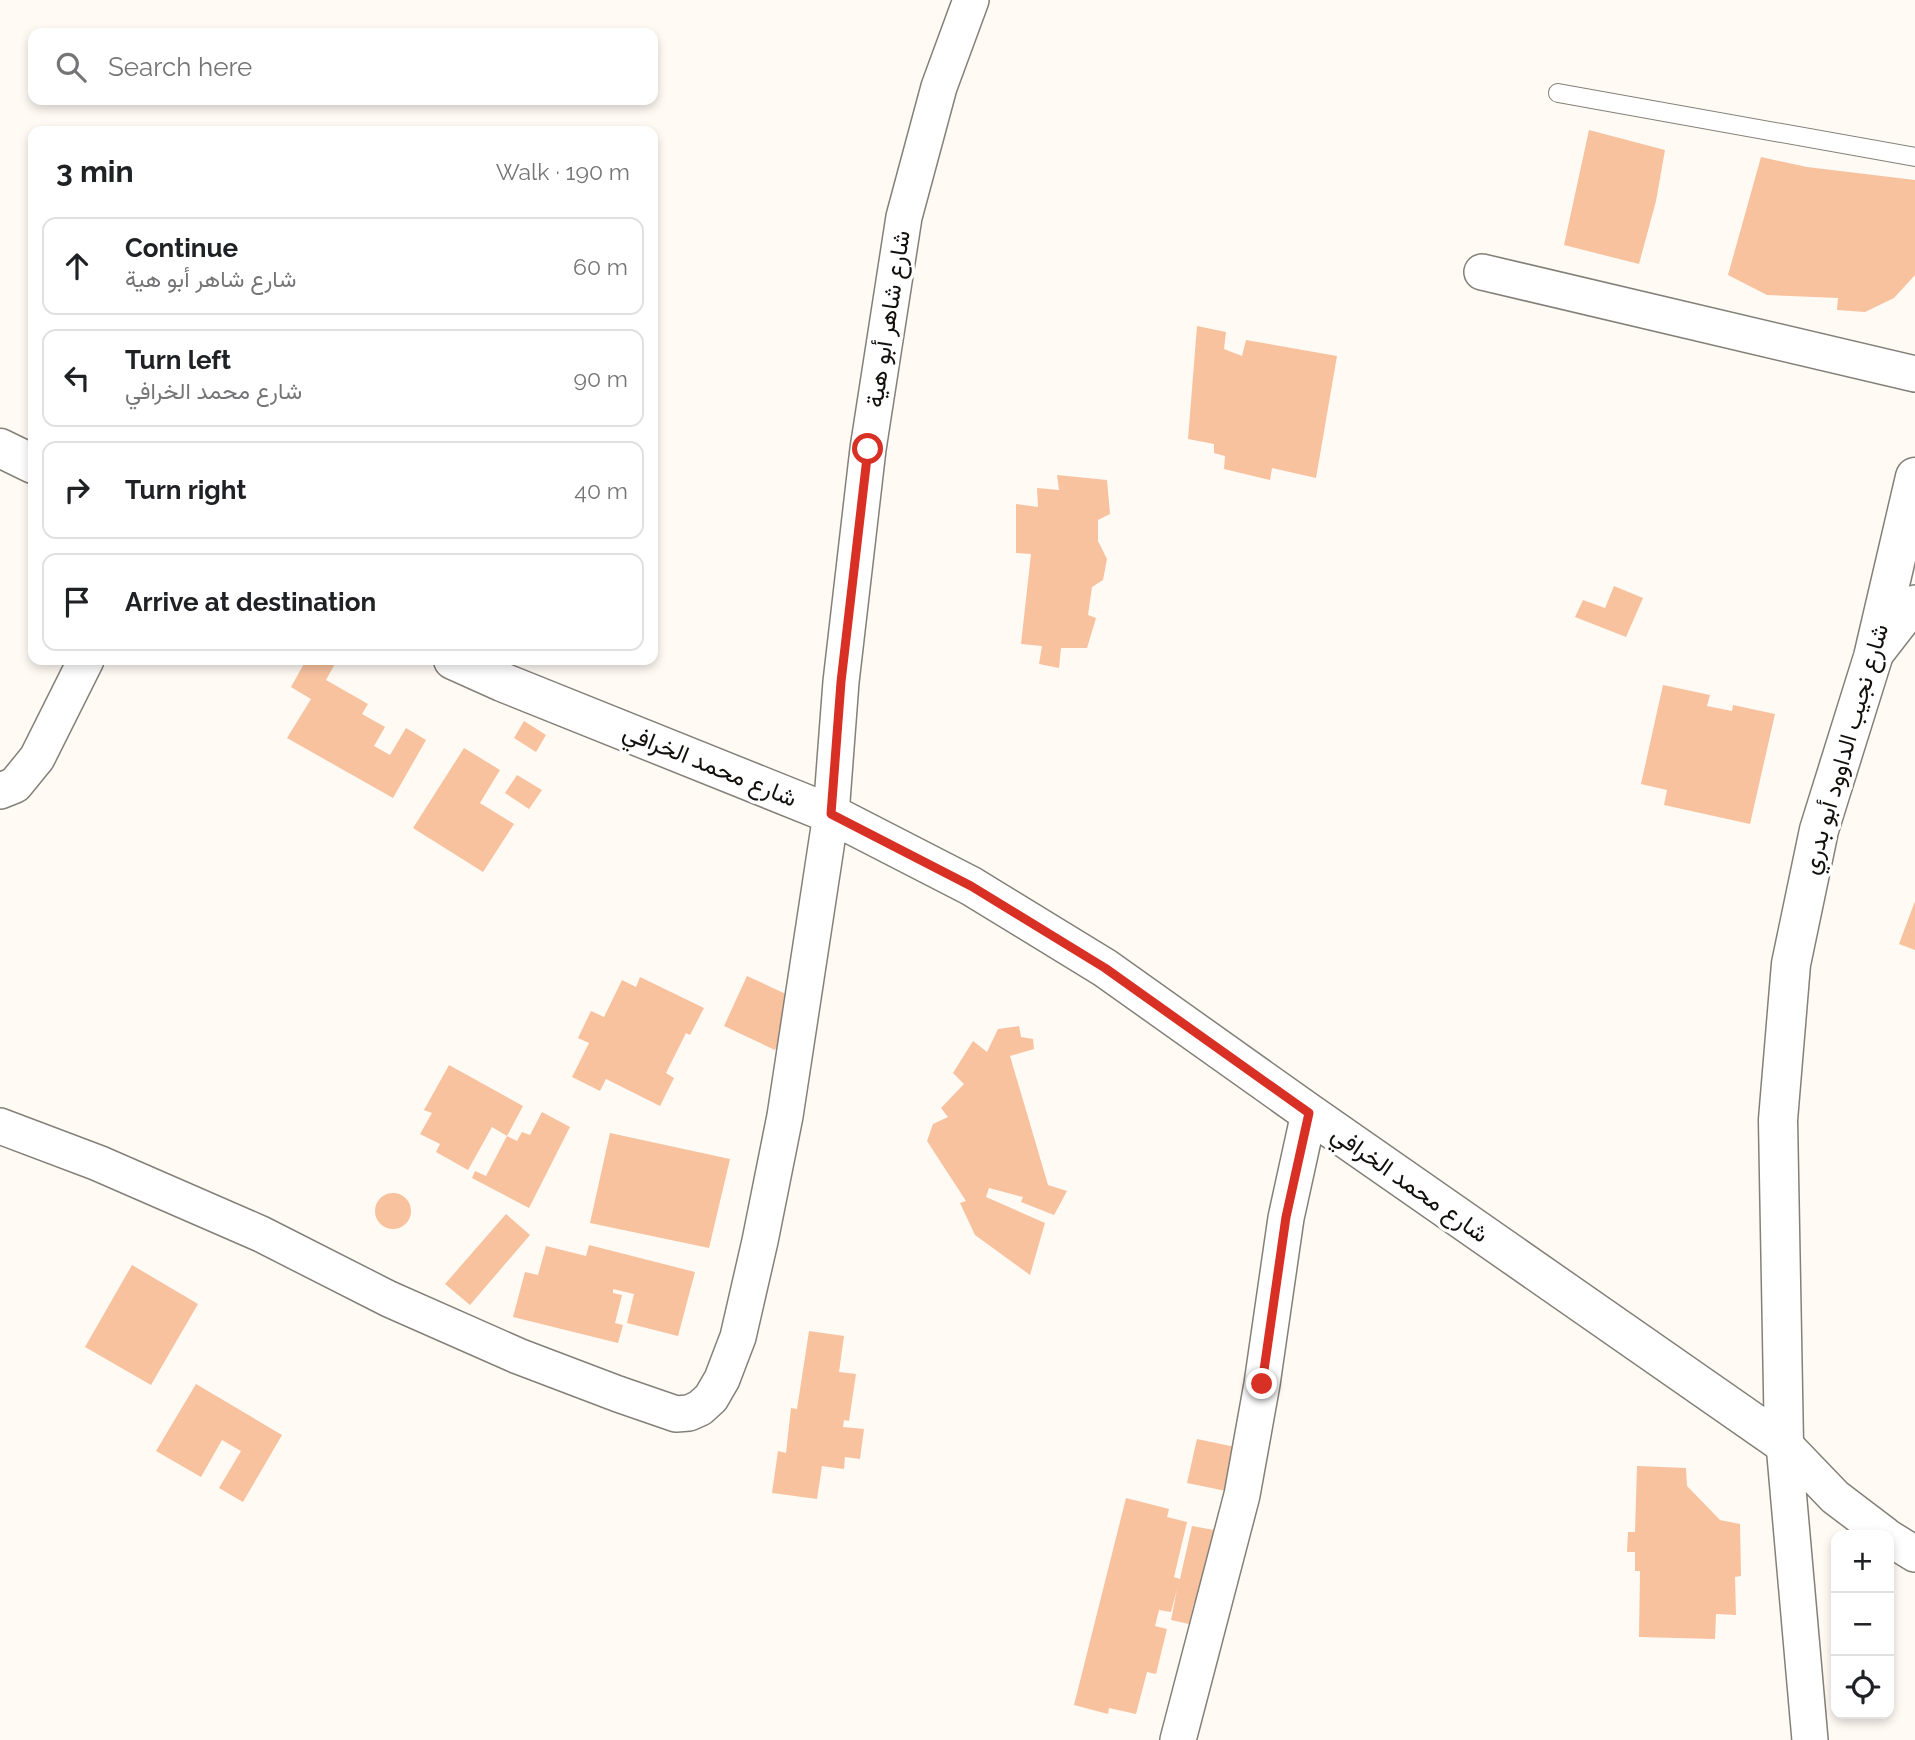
<!DOCTYPE html>
<meta charset="utf-8">
<style>
body{margin:0;font-family:Raleway,Vazirmatn,sans-serif;background:#f2f2f2;color:#202124}
.controls{position:absolute;right:21px;bottom:21px;display:grid;overflow:hidden;border-radius:14px;box-shadow:0 4px 10px #0003}
.controls button{width:63px;height:63px;display:grid;place-items:center;padding:0;border:0;border-bottom:2px solid #e0e0e0;background:#fff;color:#202124;font:35px sans-serif}
.stop{position:absolute;width:21px;height:21px;margin:-16px;border:5px solid #d93025;border-radius:50%;background:#fff}
.stop.end{background:#d93025;border-color:#fff;box-shadow:0 2px 7px #0008}
.list{margin:0;padding:0;list-style:none}
h2{display:flex;justify-content:space-between;align-items:center;height:91px;margin:0;padding:0 28px;font-size:30px}
h2 small{font-size:23px;font-weight:400;color:#757577}
.list li{display:grid;grid-template-columns:46px 1fr auto;gap:21px;align-items:center;box-sizing:border-box;height:98px;margin:0 14px 14px;padding:0 14px;border:2px solid #e0e0e0;border-radius:14px}
.list b{display:block;font-size:26px;white-space:nowrap}
.list p{margin:0;font-size:23px;white-space:nowrap;color:#757577}
.list em{font-size:23px;font-style:normal;color:#757577}
.icon{flex:none;width:38px;height:38px;fill:none;stroke:currentColor;stroke-width:2;stroke-linecap:round;stroke-linejoin:round}
.map{position:relative;flex:none;width:1915px;height:1740px;overflow:hidden}
.search{position:absolute;background:#fff;box-shadow:0 4px 10px #0003;left:28px;top:28px;width:630px;height:77px;display:flex;align-items:center;gap:18px;box-sizing:border-box;padding:0 24px;border-radius:14px;color:#757577;font-size:26px}
.panel{position:absolute;background:#fff;box-shadow:0 4px 10px #0003;left:28px;top:126px;width:630px;height:539px;border-radius:14px}
.map>svg:first-child{display:block}
.building{fill:#f8c29f}
.lines{fill:none;stroke-linecap:round;stroke-linejoin:round}
.service-casing{stroke:#848079;stroke-width:20}
.minor-casing{stroke:#848079;stroke-width:38}
.tertiary-casing{stroke:#848079;stroke-width:41}
.service{stroke:#fff;stroke-width:18}
.minor{stroke:#fff;stroke-width:35}
.tertiary{stroke:#fff;stroke-width:38}
.route{stroke:#d93025;stroke-width:9}
.labels{text-anchor:middle;stroke-width:7;stroke-linejoin:round;paint-order:stroke}
.street-label{font-size:24px;fill:#12100e;stroke:#fff}
</style>
<div class="map">
<svg width="1915" height="1740" viewBox="0 0 1915 1740">
<rect width="100%" height="100%" fill="#fffaf4"/>
<!-- building -->
<path class="building" d="M1589,130L1665,150L1656,201L1639,264L1564,245Z
M1761,157L1807,167L1915,180V275L1894,298L1865,312L1837,310L1838,298L1767,295L1728,275Z
M1197,326L1226,332L1224,349L1242,356L1246,340L1337,356L1316,478L1272,468L1270,480L1224,469L1225,456L1214,453V444L1188,439Z
M1057,475L1107,480L1110,514L1098,520V541L1107,559L1103,580L1092,587L1088,615L1096,618L1087,648H1061L1059,668L1039,664L1042,646L1021,644L1031,554L1016,553V504L1038,507L1037,488L1059,490Z
M1614,586L1643,598L1626,637L1575,617L1583,600L1605,608Z
M306,660H337L326,680L368,704L362,714L385,727L374,746L390,755L406,728L426,740L393,798L287,738L311,699L291,687Z
M1663,685L1710,695L1707,706L1732,711L1733,705L1775,714L1750,824L1664,805L1667,790L1641,784Z
M524,721L546,735L536,752L514,738Z
M464,748L500,770L480,803L514,824L483,872L413,828Z
M517,775L542,790L529,809L505,793Z
M1915,901V950L1899,944Z
M747,976L799,1000L775,1050L724,1026Z
M640,977L704,1008L690,1035L686,1033L666,1073L674,1078L660,1106L606,1079L600,1091L572,1077L589,1043L578,1038L591,1011L604,1017L622,980L636,987Z
M1019,1026L1021,1037L1033,1039L1034,1049L1010,1056L1048,1185L1067,1191L1054,1215L1021,1202L1023,1197L989,1188L986,1197L1045,1223L1030,1275L975,1235L960,1203L966,1201L927,1141L933,1124L948,1117L941,1108L964,1084L953,1073L973,1041L987,1052L998,1029Z
M449,1065L523,1106L507,1136L492,1127L468,1170L436,1152L440,1144L420,1134L432,1113L424,1110Z
M542,1112L570,1127L529,1208L472,1178L475,1171L486,1176L507,1136L517,1141L522,1132L530,1135Z
M610,1133L730,1159L709,1248L590,1223Z
M375 1211a18 18 0 1 1 36 0a18 18 0 1 1-36 0Z
M506,1214L530,1235L470,1305L445,1284Z
M589,1245L695,1272L678,1336L627,1323L634,1294L613,1289V1293L622,1295L615,1323L623,1325L618,1343L513,1317L525,1272L538,1275L546,1246L586,1256Z
M132,1265L198,1304L151,1385L85,1347Z
M809,1331L844,1336L839,1372L856,1374L849,1421L844,1420L843,1427L864,1429L860,1459L845,1457L844,1469L822,1466L817,1499L772,1493L778,1451L786,1453L791,1408L797,1409Z
M196,1384L282,1435L243,1502L219,1488L241,1451L222,1440L201,1477L156,1451Z
M1197,1439L1240,1448L1231,1492L1187,1483Z
M1637,1466L1686,1468L1687,1486L1720,1520L1740,1524L1741,1576L1735,1577L1736,1615L1716,1614L1715,1639L1639,1637L1640,1571H1635V1552H1627L1628,1532H1635Z
M1126,1498L1169,1509L1167,1517L1187,1522L1174,1577L1180,1579L1192,1526L1214,1530L1204,1576L1206,1606L1194,1603L1189,1624L1171,1620L1177,1589L1171,1612L1159,1610L1155,1626L1167,1629L1156,1674L1147,1672L1136,1714L1109,1708L1108,1714L1074,1705Z"/>
<g class="lines">
<!-- service casing -->
<g class="service-casing">
<path id="service" d="M1558,93L1915,157"/>
</g>
<!-- minor casing -->
<g class="minor-casing">
<path id="minor" d="M1482,272L1915,374
M1873,657L1915,603
M0,791L15,785L37,758L86,660
M0,1126L98,1163L261,1234L389,1299L518,1356L618,1394L676,1414L689,1413L700,1408L711,1398L722,1379L738,1337L760,1241L785,1116L831,814L841,682L868,449L904,217L939,87L971,0
M1784,1444L1810,1740
M1784,1444L1835,1497L1885,1535
M1889,1538L1915,1554
M1178,1740L1242,1495L1262,1384L1286,1218L1309,1113"/>
</g>
<!-- tertiary casing -->
<g class="tertiary-casing">
<path id="tertiary" d="M0,448L33,464
M453,660L502,682L831,814L971,886L1105,968L1309,1113L1784,1444
M1784,1444L1778,1120L1791,964L1819,830L1873,657L1915,477"/>
</g>
<!-- service -->
<use href="#service" class="service"/>
<!-- minor -->
<use href="#minor" class="minor"/>
<!-- tertiary -->
<use href="#tertiary" class="tertiary"/>
</g>
<g class="lines">
<!-- route -->
<path class="route" d="M868,449L841,682L831,814L971,886L1105,968L1309,1113L1286,1217L1262,1384"/>
</g>
<g class="labels">
<!-- street labels -->
<g class="street-label">
<text transform="translate(888 319) rotate(-81)" y="8">شارع شاهر أبو هية</text>
<text transform="translate(1845 749) rotate(-74)" y="8">شارع نجيب الداوود أبو بدري</text>
<text transform="translate(710 765) rotate(22)" y="8">شارع محمد الخرافي</text>
<text transform="translate(1410 1184) rotate(35)" y="8">شارع محمد الخرافي</text>
</g>
</g>
</svg>
<div class="controls">
<button>+</button>
<button>−</button>
<button><svg class="icon" aria-label="locate" viewBox="0 0 24 24"><circle cx="12" cy="12" r="6"/><path d="M12 2v4M12 18v4M2 12h4M18 12h4"/></svg></button>
</div>
<div class="stop" style="left:868px;top:449px"></div>
<div class="stop end" style="left:1262px;top:1384px"></div>
<div class="search"><svg class="icon" aria-label="search" viewBox="0 0 24 24"><circle cx="10" cy="10" r="6"/><path d="M15 15l6 6"/></svg>Search here</div>
<section class="panel">
<h2>3 min<small>Walk · 190 m</small></h2>
<ul class="list">
<li><svg class="icon" aria-label="ahead" viewBox="0 0 24 24"><path d="M12 20V5M6 11l6-6 6 6"/></svg><div><b>Continue</b><p>شارع شاهر أبو هية</p></div><em>60 m</em></li>
<li><svg class="icon" aria-label="left" viewBox="0 0 24 24"><path d="M17 20v-9H6M10 6l-5 5 5 5"/></svg><div><b>Turn left</b><p>شارع محمد الخرافي</p></div><em>90 m</em></li>
<li><svg class="icon" aria-label="right" viewBox="0 0 24 24"><path d="M7 20v-9h11M14 6l5 5-5 5"/></svg><div><b>Turn right</b></div><em>40 m</em></li>
<li><svg class="icon" aria-label="arrive" viewBox="0 0 24 24"><path d="M6 21V4h12l-3 4 3 4H6"/></svg><div><b>Arrive at destination</b></div></li>
</ul>
</section>
</div>
